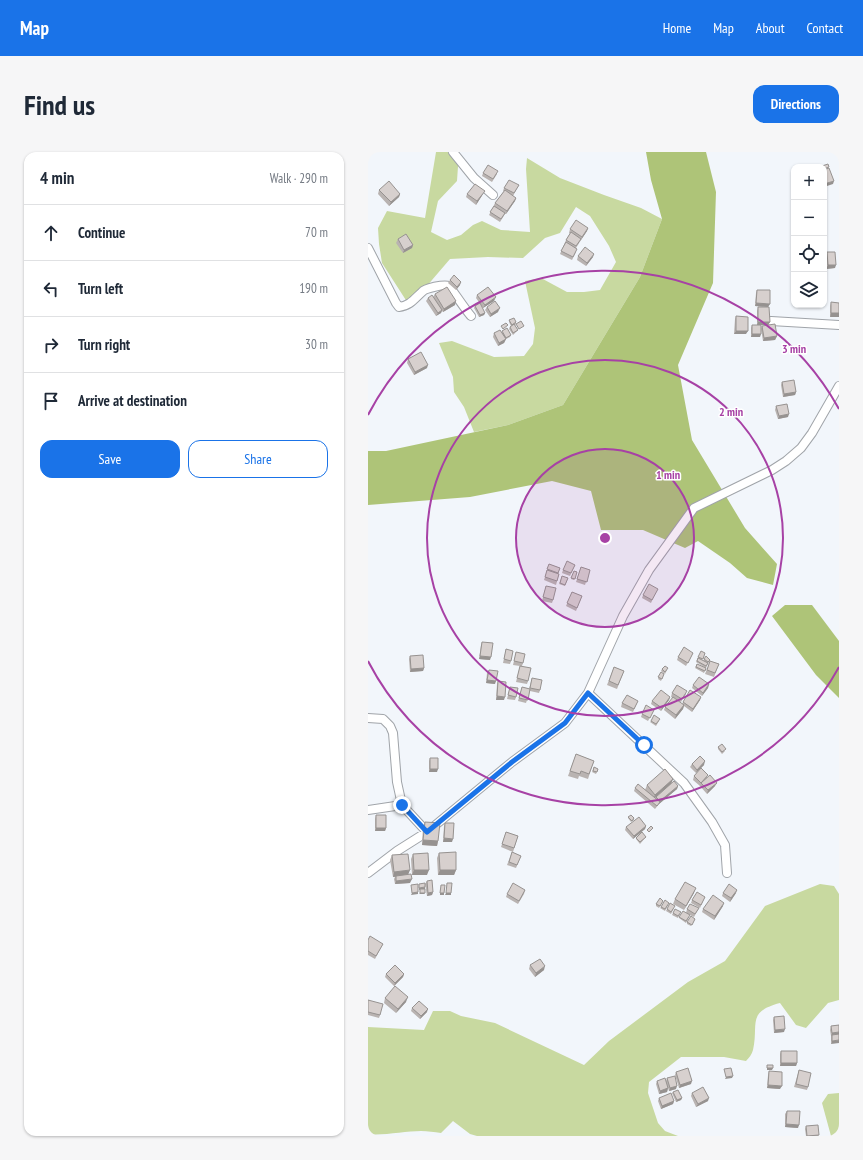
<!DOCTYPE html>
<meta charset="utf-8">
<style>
body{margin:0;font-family:"PT Sans Narrow",sans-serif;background:#f6f6f7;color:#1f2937}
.controls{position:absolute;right:12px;top:12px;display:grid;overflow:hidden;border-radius:8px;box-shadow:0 1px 3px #0004}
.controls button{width:36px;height:36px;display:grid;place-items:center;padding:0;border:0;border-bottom:1px solid #e0e1e3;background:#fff;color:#1f2937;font:20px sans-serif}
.stop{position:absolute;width:12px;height:12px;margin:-9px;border:3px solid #1a73e8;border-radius:50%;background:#fff}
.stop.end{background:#1a73e8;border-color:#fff;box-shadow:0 1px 4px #0008}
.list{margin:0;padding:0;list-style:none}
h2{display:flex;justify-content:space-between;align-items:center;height:52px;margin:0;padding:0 16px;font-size:17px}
h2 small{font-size:13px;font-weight:400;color:#747a83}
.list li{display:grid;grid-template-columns:26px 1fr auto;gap:12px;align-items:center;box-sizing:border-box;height:56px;padding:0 16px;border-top:1px solid #e0e1e3}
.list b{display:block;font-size:15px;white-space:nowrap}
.list em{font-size:13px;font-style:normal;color:#747a83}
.actions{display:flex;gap:8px;padding:12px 16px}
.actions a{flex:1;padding:9px 0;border:1px solid #1a73e8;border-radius:12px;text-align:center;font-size:14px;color:#1a73e8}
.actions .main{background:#1a73e8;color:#fff}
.icon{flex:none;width:22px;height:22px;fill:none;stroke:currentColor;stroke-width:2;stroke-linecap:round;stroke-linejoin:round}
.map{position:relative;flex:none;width:471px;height:984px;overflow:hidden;border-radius:12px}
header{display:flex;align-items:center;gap:24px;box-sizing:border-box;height:56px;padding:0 20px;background:#1a73e8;color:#fff}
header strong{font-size:19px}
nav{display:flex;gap:22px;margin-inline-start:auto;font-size:14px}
.intro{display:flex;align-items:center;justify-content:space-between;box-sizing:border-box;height:96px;padding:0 24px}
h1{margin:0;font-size:28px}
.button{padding:10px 18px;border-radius:12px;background:#1a73e8;color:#fff;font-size:14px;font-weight:700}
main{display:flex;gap:24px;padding:0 24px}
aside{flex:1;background:#fff;border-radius:12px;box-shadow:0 1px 3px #0004}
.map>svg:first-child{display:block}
.green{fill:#c8d9a0}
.forest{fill:#aec478}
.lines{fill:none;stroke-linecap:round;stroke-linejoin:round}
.minor-casing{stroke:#a0a4a9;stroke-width:10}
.minor{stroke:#fff;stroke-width:8}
.wall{fill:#b9b3b1}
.shaded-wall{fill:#969290}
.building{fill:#d7d0ce;stroke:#969290}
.route{stroke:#1a73e8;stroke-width:5}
.ring{fill:none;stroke:#a741a5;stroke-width:2}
.centre{fill:#a741a5;stroke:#fff;stroke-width:2}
.ring-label{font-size:12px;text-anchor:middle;font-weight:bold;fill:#a741a5;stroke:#fff;stroke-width:3;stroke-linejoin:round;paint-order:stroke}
</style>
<header>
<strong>Map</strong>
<nav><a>Home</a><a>Map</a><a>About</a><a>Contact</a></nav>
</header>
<div class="intro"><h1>Find us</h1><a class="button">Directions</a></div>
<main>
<aside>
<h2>4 min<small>Walk · 290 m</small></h2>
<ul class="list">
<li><svg class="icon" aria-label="ahead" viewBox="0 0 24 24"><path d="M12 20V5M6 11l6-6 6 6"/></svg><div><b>Continue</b></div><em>70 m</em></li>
<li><svg class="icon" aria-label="left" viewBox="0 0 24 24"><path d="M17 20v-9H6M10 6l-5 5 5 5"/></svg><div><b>Turn left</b></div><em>190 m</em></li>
<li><svg class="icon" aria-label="right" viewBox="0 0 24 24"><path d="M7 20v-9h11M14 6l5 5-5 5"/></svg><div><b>Turn right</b></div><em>30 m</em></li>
<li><svg class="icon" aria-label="arrive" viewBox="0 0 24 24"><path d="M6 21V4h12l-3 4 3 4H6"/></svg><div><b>Arrive at destination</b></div></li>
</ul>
<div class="actions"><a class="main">Save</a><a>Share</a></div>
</aside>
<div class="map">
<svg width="471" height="984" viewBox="0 0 471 984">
<rect width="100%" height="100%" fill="#f2f6fb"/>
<!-- green -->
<path class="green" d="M68,0H91L89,29L70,49L63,80L79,88L93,83L105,73L114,69L133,78L162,80L158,17L159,6L192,26L236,43L273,56L294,67L272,125L195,253L140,273L106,280L96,255L86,240L85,225L71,191L84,189L126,205L156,204L165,192L167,176L157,129L173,126L199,140H216L232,138L248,110L241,94L222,64L208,55L192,81L177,86L155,106L120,105L82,107L46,149L43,156L14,111L11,92L10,76L19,59L57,66Z
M452,732L466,734L471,742V848L460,851L438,876L428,873L412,851C378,860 391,872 385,898C384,902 381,906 378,909L356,905H313L281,930L280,941L290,971L297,979L310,984H109L102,982L85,969L73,981C66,980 60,979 53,979C38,979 14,984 0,982V875L56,878L65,859H82L93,864L127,871L216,913L241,889L320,830L357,809L397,754Z
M471,941V984H463L454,951L460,942Z"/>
<!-- forest -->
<path class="forest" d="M278,0H338L348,40L345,131L310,213L324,288L377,376L409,412L405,433L379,426L362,411L330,389L317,396L275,378H233L223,339L184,329L102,345L0,353V299H18L140,273L195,253L272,125L294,67L283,28Z
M417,453H444L471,489V546L448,523L404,464Z"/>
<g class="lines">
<!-- minor casing -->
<g class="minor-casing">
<path id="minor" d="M85,0L106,26L125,43
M0,96L28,151L31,155C42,154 47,146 54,140C57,136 76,132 81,134C83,136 99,160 103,164
M403,169L471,173
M220,541L316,631L344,670L357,693L359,721
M0,566L15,567L22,574L25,581L29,630L34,653L59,680
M0,658L34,653
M0,721L29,699L59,680L144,610L197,571L220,541L255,464L281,418L326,356L404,318L418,309L433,296L444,281L471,234"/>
</g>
<!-- minor -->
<use href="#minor" class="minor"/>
</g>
<!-- wall -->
<path class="wall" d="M115,21L129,22L124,30L114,24Z
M151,33L145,44L148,46L147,49L138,62H137L132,70L121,63L127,51L136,39H135L136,36Z
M11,38L32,42L31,45L21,54L10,42Z
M99,42H115L108,53L98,45Z
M220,76L219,79L213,88L208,96V100L204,108L192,102L198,88L202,81H201L202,77Z
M30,87L45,93L44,96L35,101L28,91Z
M459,100L467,116L458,117L457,104Z
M210,104L225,105L218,114L209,108Z
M82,128L92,133L88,138L80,131Z
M389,138L400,155L387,154L388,141Z
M67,142L87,153L75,160L74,159L73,161L68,164L58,149L60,146L65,145Z
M109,143L126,149L115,156L108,146Z
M463,150L471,151L462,165V154Z
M107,154L117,161L116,163L111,165L106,156Z
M119,155L130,160L122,165L117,158Z
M390,155L402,170L400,173H393L392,185H383V176L384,173H389V159Z
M368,164L378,182H366L367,167Z
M141,168L148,170V172L147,173L150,178L145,183L141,177L142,175L143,174L141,170Z
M394,174L409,184L407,188L395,189L393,177Z
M133,180L143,183L142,185L138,187L136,191L130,194L125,185L126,181Z
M40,207L59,216L46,223L39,211Z
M414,230L428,240L427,243L415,245L413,233Z
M408,254L420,265L410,267L407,258Z
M181,412L192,416L190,422H191L188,433L176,428Z
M207,413L202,424L194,421L195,418Z
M213,415L222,418L217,433L208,430Z
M206,419L209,420L206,428L203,427Z
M194,424L200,426L197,434L191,432Z
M178,434L185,448L184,451L174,449Z
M204,440L214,444L208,459L198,454Z
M288,440L283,451L274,446L275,443Z
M114,490L122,508L111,507L113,493Z
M138,497L143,509L142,512L135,511Z
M148,500L155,511L154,514L160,529L159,532L148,530L152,514L145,513Z
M325,501L318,514L309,508L310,505Z
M337,501L334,508L335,509L336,507L342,508L338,516L328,510L330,505Z
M42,504L56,516L55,519L42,520L41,507Z
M342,509L351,512L346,525L337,522Z
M329,512L338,516L336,521L327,516Z
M246,515L256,519L249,537L239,533Z
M294,517L299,518L297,522L293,519Z
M121,518L127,532L118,531L119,521Z
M293,520L296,522L293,529L290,527Z
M164,526L172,538L171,541L162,539L158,551L150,549L154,535L161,537Z
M130,529L136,548H128L129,532Z
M341,532L340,536L334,544L324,536L325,533Z
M142,535L148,545L147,548L139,547Z
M304,541L318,542L313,550L310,549L314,552L315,550L333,545L332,548L324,560L316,554L315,557L307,567L296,558L297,555L305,546L303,545Z
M302,545L301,548L293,559L283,552L284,549Z
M270,549L265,560L253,555L254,551Z
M286,558L280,569L273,565L274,562Z
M283,569H291L288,574L282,570Z
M350,595L357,599L354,602L350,597Z
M208,602L226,609L220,627L211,624L210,627L200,624Z
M62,606L69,620H61V609Z
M324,612L336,613L328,621L322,615Z
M226,615L230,617L228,622L224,620Z
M326,624L339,625L347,634L339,642L332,634L333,633L332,634L325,628Z
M305,627L303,632L310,634L309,637L291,652L287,657L266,639L267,636L277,638L279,633Z
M8,663L18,676L17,679H7V667Z
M260,665L266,666V668L263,670L260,666Z
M57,670L70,689L69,694L54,693L55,674Z
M77,671L84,690H75L76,674Z
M278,674L277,677L265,687L257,678L258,675Z
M138,680L150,684L145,700L133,695Z
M278,685L277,686L272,692L268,687V686Z
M144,700L153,704L148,716L139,713Z
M71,701L88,718L86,723H70L69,706Z
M45,702L59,723H44L43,707Z
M24,703L40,723L42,731L27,732L26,727L27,725H25L22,708Z
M59,729L65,740L64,743L59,744L57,732Z
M157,738L156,742L150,752L138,745L139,742Z
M326,741L316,758L305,752L307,747Z
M355,741H368L362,750L354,744Z
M337,745L332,756L323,751L324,748Z
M295,749L291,756L288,754V752Z
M300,753L297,759L292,756L293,755Z
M355,754L346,768L334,760L335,757Z
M306,756L303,762L298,759L299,757Z
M331,756L326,765L318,761L319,757Z
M305,761L312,762L310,766L304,763Z
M311,765H321L318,771L311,766Z
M327,767L323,774L319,772V770Z
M0,788L15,792L7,807L0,803Z
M162,813L176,818L167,825L161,817Z
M18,822H36L35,825L26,834L17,825Z
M17,846L38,850L28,861L16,851Z
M0,848L12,863L11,866L0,863Z
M44,856L59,860L52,867L43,859Z
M406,865L416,880L406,881L405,868Z
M471,873L463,892V884L462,878L463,874Z
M413,899L429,911L428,914H412V902Z
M431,918L440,935L439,938L426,935Z
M401,919L412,937L399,936L400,923Z
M308,920L323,932L311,936L307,923Z
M299,926L308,937L301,939L300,936L299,940L291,942L288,932L289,929H298Z
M305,940L314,946L313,948L308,950L304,941Z
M324,941L340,949L328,955L323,944Z
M291,946L306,949L305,952L293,957L290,949Z
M419,959L430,976L417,975V962Z
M438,974L451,984H438L437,977Z"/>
<!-- shaded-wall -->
<path class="shaded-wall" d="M466,29L465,32L456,35V32Z
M117,39L115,42L108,53L109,49Z
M32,42L31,45L21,54L23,50Z
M148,46L147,49L138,62L139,59Z
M220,76L219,79L213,88L214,85Z
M45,93L44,96L35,101L36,98Z
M226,102L225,105L218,114L219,111Z
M460,113H468L467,116L458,117Z
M93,130L92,133L88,138L89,135Z
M128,145L126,149L115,156L117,153Z
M88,149L87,153L75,160L76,157Z
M388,151L402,152L400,155L387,154Z
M132,156L130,160L122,165L123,162Z
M74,158L73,161L68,164L70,161Z
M117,161L116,163L111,165L112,163Z
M463,161H471V165H462Z
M390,170H402L400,173H389Z
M368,179H380L378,182H366Z
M384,182H393L392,185H383Z
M409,184L407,188L395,189L396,186Z
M138,187L136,191L130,194L131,191Z
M60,213L59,216L46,223L47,220Z
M428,240L427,243L415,245L416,242Z
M421,262L420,265L410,267L411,264Z
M112,504L123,505L122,508L111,507Z
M56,516L55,519L42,520L43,517Z
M119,528L128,529L127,532L118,531Z
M341,532L340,536L334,544L335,541Z
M129,544L137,545L136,548H128Z
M302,545L301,548L293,559L294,556Z
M333,545L332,548L324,560L325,557Z
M316,553L315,557L307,567L308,563Z
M337,609L336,613L328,621L329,618Z
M62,617H70L69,620H61Z
M305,627L303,632L285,647L287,643Z
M349,631L347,634L339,642L340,638Z
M310,634L309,637L291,652L292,649Z
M278,674L277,677L265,687L266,684Z
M8,676H18L17,679H7Z
M76,686L85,687L84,690H75Z
M55,688L70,689L69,694L54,693Z
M42,718L40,723L25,725L26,720Z
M46,718H61L59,723H44Z
M72,718H88L86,723H70Z
M44,727L42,731L27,732L28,729Z
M57,735V737L51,738V736Z
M328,736L326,741L316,758L318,754Z
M369,738L368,741L362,750L363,746Z
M50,740V742L43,743L44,741Z
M65,740L64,743L59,744L60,741Z
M52,741H57L56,742H51Z
M72,741H76V743H72Z
M78,741H83V743H77Z
M356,751L355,754L346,768L347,764Z
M177,814L176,818L167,825L168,821Z
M36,822L35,825L26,834L27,831Z
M40,845L38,850L28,861L30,857Z
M60,857L59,860L52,867L53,864Z
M417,877L416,880L406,881L407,878Z
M471,880V883H464L463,884L464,881Z
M471,888V891L463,892L464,889Z
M413,911H429L428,914H412Z
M399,916H405L404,918H399Z
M365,924L364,926L357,927L358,925Z
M324,929L323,932L311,936L312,933Z
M400,933L414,934L412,937L399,936Z
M309,934L308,937L301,939L302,936Z
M300,936L299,940L291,942L292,939Z
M314,946L313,948L308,950L309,948Z
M341,946L340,949L328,955L330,952Z
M306,949L305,952L293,957L294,954Z
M418,972L431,973L430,976L417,975Z"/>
<!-- building -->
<path class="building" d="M460,12L461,15L456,17V15H451Z
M120,13L130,19L125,27L115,21Z
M461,16L466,29L456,32V18Z
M141,28L151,33L146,41L136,36Z
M21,29L32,42L23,50L11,38Z
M107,32L117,39L109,49L99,42Z
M137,38L148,46L139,59L127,51Z
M126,54L137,61L133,67L122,60Z
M208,68L220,76L214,85L202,77Z
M203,80L213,87L208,94L198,88Z
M38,82L45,93L36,98L30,87Z
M198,90L209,97L205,105L193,99Z
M217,95L226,102L219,111L210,104Z
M459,100H467L468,113H460Z
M86,123L93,130L89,135L82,128Z
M79,135L88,149L76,157L67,142Z
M120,135L128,145L117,153L109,143Z
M389,138H402V152L388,151Z
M64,143L74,158L70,161L60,146Z
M127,149L132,156L123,162L119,155Z
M463,150L471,151V161H463Z
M112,151L117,161L112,163L107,154Z
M390,155H401L402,170H390Z
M368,164L380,165V179H368Z
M146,166L148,170L144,173L141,168Z
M153,169L156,174L151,177L148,172Z
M138,171L140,173L135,177L133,174Z
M146,172L150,178L145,181L142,175Z
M407,172L409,184L396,186L394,174Z
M384,173H393V182H384Z
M139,176L143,183L138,186L134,179Z
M132,178L138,187L131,191L126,181Z
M53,200L60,213L47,220L40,207Z
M426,228L428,240L416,242L414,230Z
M419,252L421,262L411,264L408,254Z
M199,409L207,413L203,421L195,418Z
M181,412L192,416L190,421L179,417Z
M213,415L222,418L219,430L209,427Z
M179,418L191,422L189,429L177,425Z
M206,419L209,420L207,427L203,426Z
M194,424L200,426L197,433L192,431Z
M281,432L290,437L284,448L275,443Z
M178,434L188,436L185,448L175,445Z
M204,440L214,444L209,456L199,451Z
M114,490L125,491L123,505L112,504Z
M316,495L325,501L320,511L310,505Z
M138,497L145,499L143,509L136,507Z
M333,499L337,501L335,507L330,505Z
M148,500L157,502L155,511L146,509Z
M55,503L56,516L43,517L42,504Z
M338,504L342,508L340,510L336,507Z
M330,506L340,511L338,514L329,509Z
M342,509L351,512L347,521L339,518Z
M329,512L338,516L337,519L328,515Z
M152,514L163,516L160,529L149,526Z
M297,514L300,516L297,520L294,517Z
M246,515L256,519L250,533L241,529Z
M121,518L130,519L128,529L119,528Z
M293,520L296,522L294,527L290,525Z
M331,525L341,532L335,541L325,533Z
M164,526L174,528L172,538L162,536Z
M130,529L138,530L137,545L129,544Z
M309,533L319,539L314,547L304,541Z
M142,535L150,536L148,545L140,543Z
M154,535L162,537L160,548L151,546Z
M293,538L302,545L294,556L284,549Z
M322,538L333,545L325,557L315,550Z
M259,543L270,549L266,557L254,551Z
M305,545L316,553L308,563L297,555Z
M278,553L286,558L282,566L274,562Z
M286,563L292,567L288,572L283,569Z
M354,592L358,597L354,600L350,595Z
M208,602L226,609L221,622L213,619L212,622L202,619Z
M332,604L337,609L329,618L324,612Z
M62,606H70V617H62Z
M226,615L230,617L229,620L225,619Z
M333,616L340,623L333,631L326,624Z
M297,617L305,627L287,643L279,633Z
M342,623L349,631L340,638L333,631Z
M306,629L310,634L292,649L288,645Z
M270,632L292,650L289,654L267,636Z
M8,663H18V676H8Z
M263,663L266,666L264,669L260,665Z
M271,665L278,674L266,684L258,675Z
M57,670L72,671L70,689L55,688Z
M77,671H86L85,687L76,686Z
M283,674L285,676L281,680L279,678Z
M138,680L150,684L146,696L134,692Z
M274,680L278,685L272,690L268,686Z
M88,700V718H72L71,701Z
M144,700L153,704L149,713L141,710Z
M60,701L61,718H46L45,702Z
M40,702L42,718L26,720L24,703Z
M43,722L44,727L28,729V724Z
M64,728L65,740L60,741L59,729Z
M317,730L328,736L318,754L307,747Z
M57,731V735L51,736V732Z
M79,731H84L83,741H78Z
M145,731L157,738L151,749L139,742Z
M50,732V740L44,741L43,733Z
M361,732L369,738L363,746L355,741Z
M73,733H77L76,741H72Z
M52,737H57V741H52Z
M329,740L337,745L333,753L324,748Z
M345,743L356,751L347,764L335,757Z
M292,746L295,749L292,754L288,752Z
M297,748L301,751L297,757L293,755Z
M302,751L307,754L303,760L299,757Z
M322,752L331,756L327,762L319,757Z
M307,757L313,760L310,764L305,761Z
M315,759L322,763L318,769L311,765Z
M323,764L327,767L324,773L319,770Z
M2,784L15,792L8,804L0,799V788Z
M172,807L177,814L168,821L162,813Z
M27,813L36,822L27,831L18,822Z
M27,834L40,845L30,857L17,846Z
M0,848L15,852L12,863L0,860Z
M51,849L60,857L53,864L44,856Z
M416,864L417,877L407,878L406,865Z
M471,873V880L464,881L463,874Z
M471,882V888L464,889V883Z
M413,899H429V911H413Z
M399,913H405V916H399Z
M320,916L324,929L312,933L308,920Z
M363,916L365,924L358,925L356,917Z
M431,918L443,921L440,935L428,932Z
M401,919L414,920V934L400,933Z
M307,924L309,934L302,936L299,926Z
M297,926L300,936L292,939L289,929Z
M335,935L341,946L330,952L324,941Z
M310,938L314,946L309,948L305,940Z
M303,941L306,949L294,954L291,946Z
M419,959H432L431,973L418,972Z
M450,973L451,983L439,984L438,974Z"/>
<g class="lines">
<!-- route -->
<path class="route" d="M34,653L59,680L144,610L197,571L220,541L276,593"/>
</g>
<!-- distance rings -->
<circle cx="237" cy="386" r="89" fill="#a741a5" fill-opacity=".12"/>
<g class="ring">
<circle cx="237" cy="386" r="89"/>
<circle cx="237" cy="386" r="178"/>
<path d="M471 515A267 267 0 0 1 0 509M0 263A267 267 0 0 1 471 257"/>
</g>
<circle cx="237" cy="386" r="6" class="centre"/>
<g class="ring-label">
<text x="426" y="201">3 min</text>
<text x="363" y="264">2 min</text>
<text x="300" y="327">1 min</text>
</g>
</svg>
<div class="controls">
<button>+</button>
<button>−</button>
<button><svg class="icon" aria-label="locate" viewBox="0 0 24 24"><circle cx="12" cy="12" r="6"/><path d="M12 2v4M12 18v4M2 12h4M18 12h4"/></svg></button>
<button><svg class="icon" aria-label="layers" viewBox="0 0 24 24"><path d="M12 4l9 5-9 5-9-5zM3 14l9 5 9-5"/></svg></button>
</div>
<div class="stop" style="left:276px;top:593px"></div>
<div class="stop end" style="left:34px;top:653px"></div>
</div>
</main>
